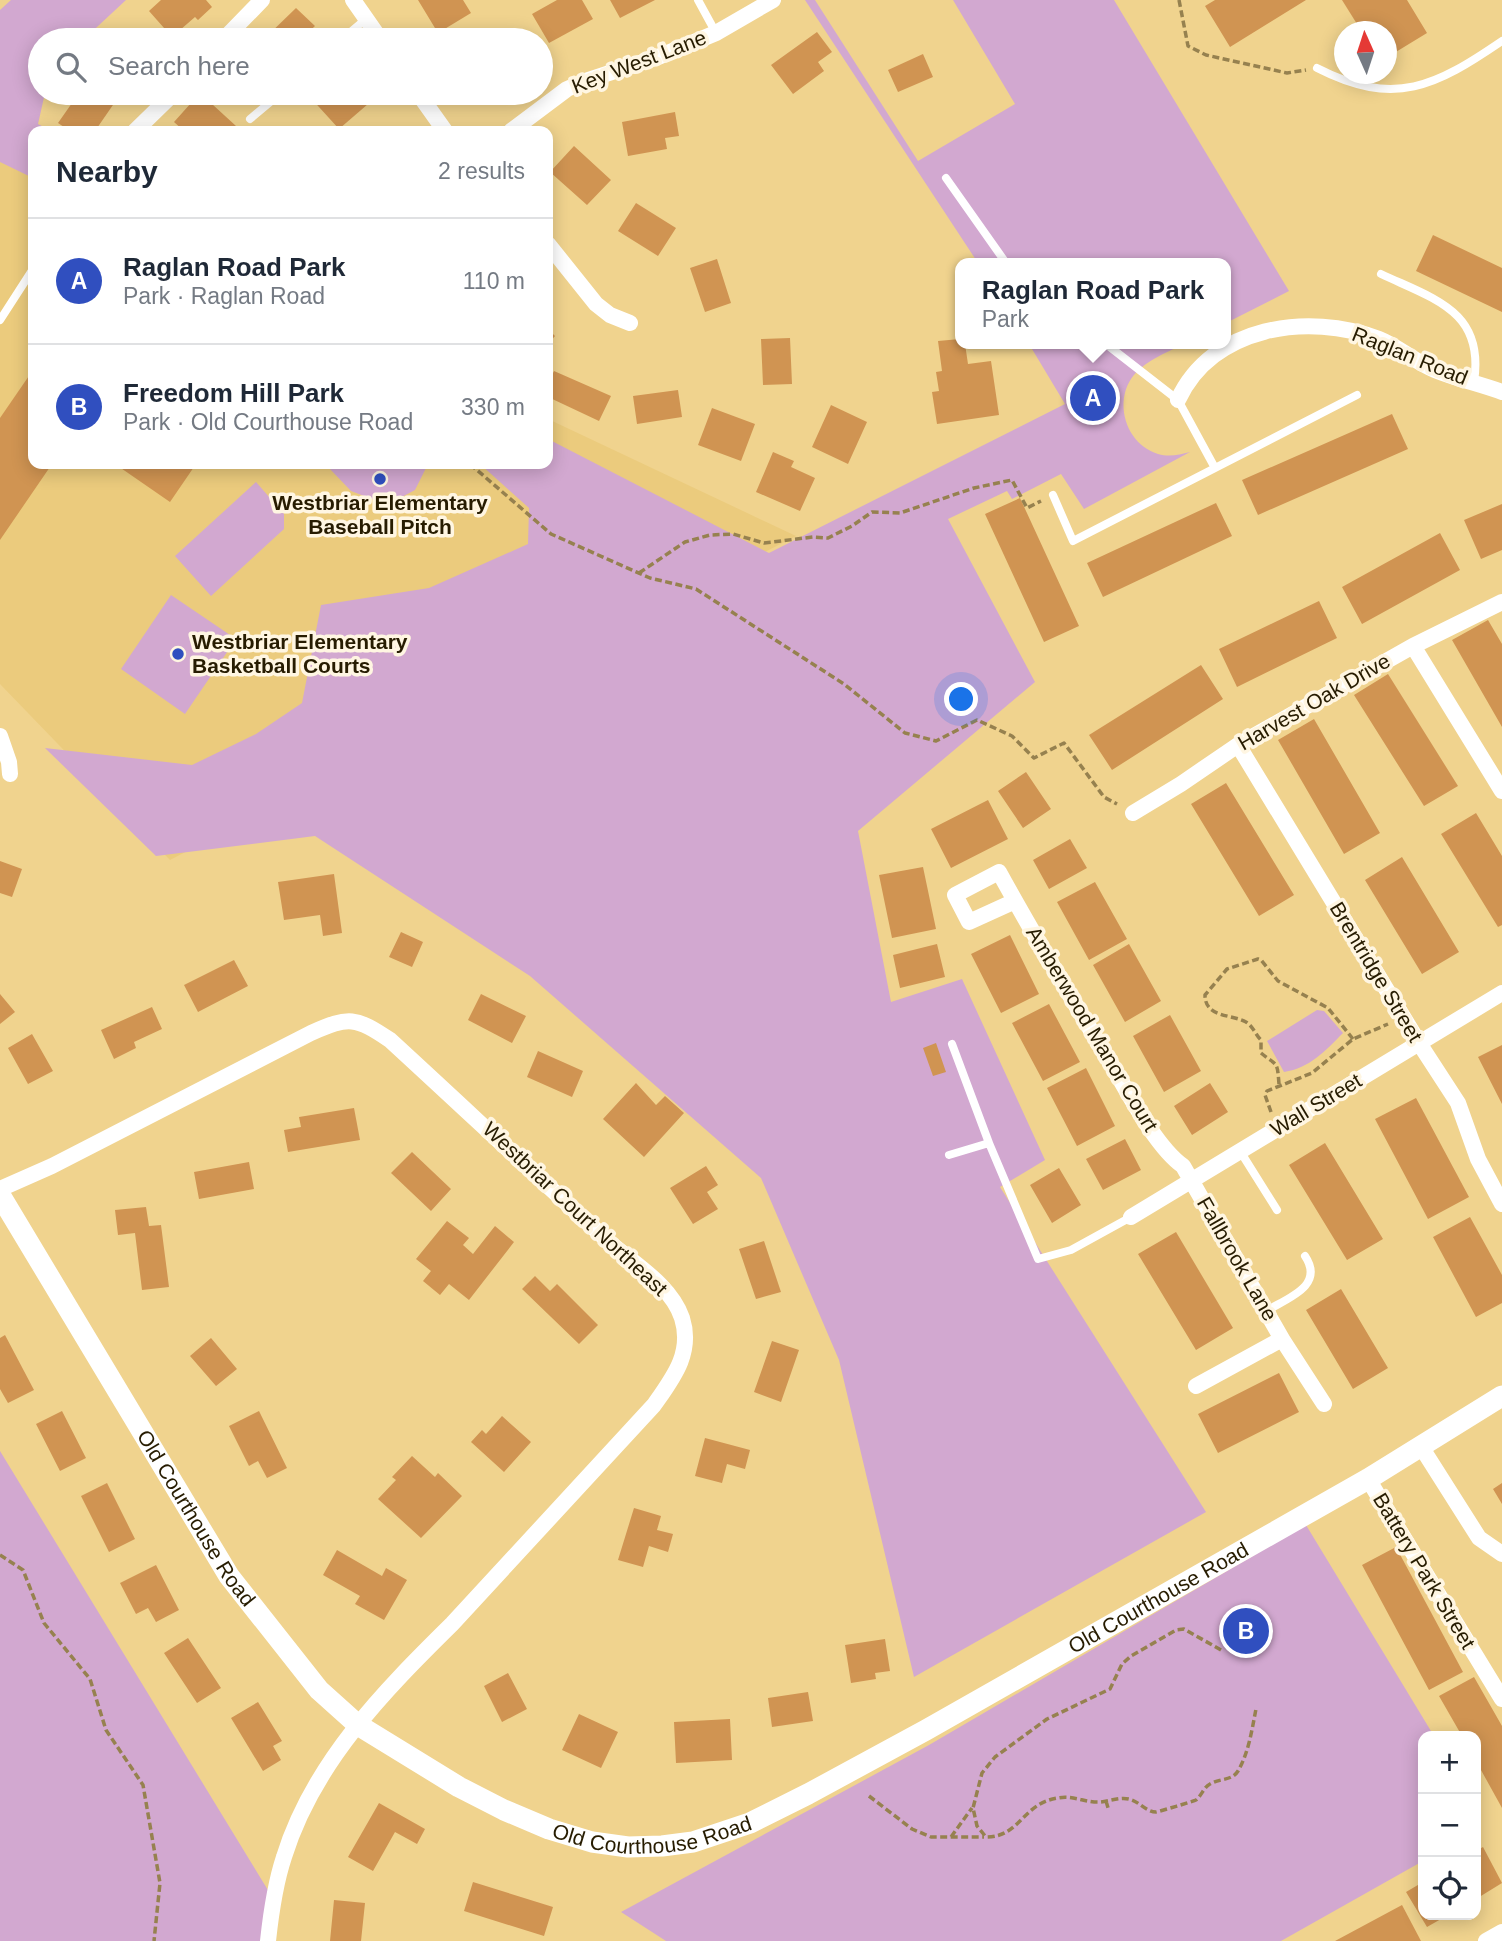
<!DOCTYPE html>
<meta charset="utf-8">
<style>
body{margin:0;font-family:Arial,sans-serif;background:#f6f6f7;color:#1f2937}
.controls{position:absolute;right:21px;bottom:21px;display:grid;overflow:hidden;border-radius:14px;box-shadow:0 4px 18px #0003}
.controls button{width:63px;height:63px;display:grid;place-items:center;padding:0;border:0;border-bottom:2px solid #e0e1e3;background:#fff;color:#1f2937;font:35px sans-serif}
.compass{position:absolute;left:1334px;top:21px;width:63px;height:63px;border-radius:50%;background:#fff;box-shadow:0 4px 18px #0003;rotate:357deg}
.you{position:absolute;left:962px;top:700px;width:24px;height:24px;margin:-18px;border:5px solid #fff;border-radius:50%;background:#1a73e8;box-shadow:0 0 0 10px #1a73e833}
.badge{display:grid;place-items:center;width:46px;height:46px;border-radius:50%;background:#304fbf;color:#fff;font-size:23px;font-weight:700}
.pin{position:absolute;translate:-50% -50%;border:4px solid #fff;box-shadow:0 2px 7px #0006}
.popup{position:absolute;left:955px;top:258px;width:276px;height:91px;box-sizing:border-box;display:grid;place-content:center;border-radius:14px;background:#fff;filter:drop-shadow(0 2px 5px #0005);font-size:23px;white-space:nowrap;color:#747a83}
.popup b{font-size:26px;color:#1f2937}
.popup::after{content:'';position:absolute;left:50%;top:100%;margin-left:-14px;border:14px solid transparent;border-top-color:#fff}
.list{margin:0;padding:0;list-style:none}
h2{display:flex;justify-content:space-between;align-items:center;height:91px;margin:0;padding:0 28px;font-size:30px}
h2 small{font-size:23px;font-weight:400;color:#747a83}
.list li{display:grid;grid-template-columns:46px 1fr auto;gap:21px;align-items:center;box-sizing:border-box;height:126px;padding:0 28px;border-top:2px solid #e0e1e3}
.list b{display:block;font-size:26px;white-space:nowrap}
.list p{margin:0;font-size:23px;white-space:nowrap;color:#747a83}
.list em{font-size:23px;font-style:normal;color:#747a83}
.icon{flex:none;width:38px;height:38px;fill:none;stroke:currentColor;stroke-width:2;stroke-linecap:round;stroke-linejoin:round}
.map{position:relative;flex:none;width:1502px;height:1941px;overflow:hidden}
.search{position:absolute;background:#fff;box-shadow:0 4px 18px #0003;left:28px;top:28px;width:525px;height:77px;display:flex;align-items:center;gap:18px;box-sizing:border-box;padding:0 24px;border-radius:38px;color:#747a83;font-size:26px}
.panel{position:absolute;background:#fff;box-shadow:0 4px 18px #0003;left:28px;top:126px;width:525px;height:343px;border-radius:14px}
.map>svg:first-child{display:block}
.built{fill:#ebcb7d}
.green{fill:#d2a8d0}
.building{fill:#d09452}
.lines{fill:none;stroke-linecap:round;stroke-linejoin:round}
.path{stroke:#96814f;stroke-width:3.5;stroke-dasharray:7 3.5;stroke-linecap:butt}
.service{stroke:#fff;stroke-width:8}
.minor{stroke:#fff;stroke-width:16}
.tertiary{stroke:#fff;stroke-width:21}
.poi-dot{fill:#304fbf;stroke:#fff6e2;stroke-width:2.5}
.labels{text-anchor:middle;stroke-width:7;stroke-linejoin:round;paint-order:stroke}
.street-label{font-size:21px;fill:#271c01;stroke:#fff6e2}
.poi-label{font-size:21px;font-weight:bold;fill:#271c01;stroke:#fff6e2}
</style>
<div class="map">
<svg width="1502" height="1941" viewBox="0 0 1502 1941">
<rect width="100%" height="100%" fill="#f0d38e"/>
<!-- built -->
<path class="built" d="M0,161L33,177V464H548V419L796,536L170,860L0,684Z"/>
<!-- green -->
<path class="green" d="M11,0H126L83,40H40V93H45L38,124L51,131H33V178L0,162V10Z
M805,0H815L918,161L1015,104L953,0H1114L1289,291L1226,323V263H978Z
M1029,344H1184C1166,353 1143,361 1131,379C1114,405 1127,445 1158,454C1169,457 1179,455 1190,452L1084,509L1061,474L1012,499L1007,491L948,519L1035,682L858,831L891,1002L962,979L1045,1160L1000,1187L1206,1512L914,1677L839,1360L761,1178L530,976L315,836L156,856L45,748L192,765L256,734L302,703L321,605L429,588L528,544L529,508L480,464H548V439L769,553L1065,404Z
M331,464H428L415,490L398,499L380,502L351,491L329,468Z
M256,482L284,514V529L211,596L175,556Z
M171,595L236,639L185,714L121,669Z
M1317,1010L1324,1011L1343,1033C1325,1051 1310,1068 1284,1072L1267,1041Z
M0,1451L274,1900L268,1941H0Z
M1306,1525L1434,1736H1423V1861L1281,1941H666L621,1912L929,1745Z"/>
<!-- building -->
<path class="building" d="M161,0H206L212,7L198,20L195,17L172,37L149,11Z
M418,0H463L471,13L438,33Z
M557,0H582L593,19L549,43L532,14Z
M610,0H655L620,18Z
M1215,0H1306L1230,47L1205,6Z
M1342,0H1407L1427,33L1386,58V32H1362Z
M296,8L315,26L300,40H263Z
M140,32L148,40H132Z
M517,32L522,40H504Z
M817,32L832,52L818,62L824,71L793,94L771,65Z
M923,54L933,77L898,92L888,70Z
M79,93H101L115,102L95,131H70L58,123Z
M200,93L236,126L231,131H184L174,122Z
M313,93H359L368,104L339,129L309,96Z
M675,112L679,136L665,138L667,149L628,156L622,122Z
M574,146L611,180L587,205L550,172Z
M636,203L676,228L658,256L618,231Z
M1433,235L1502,268V312L1416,271Z
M717,259L731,303L705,312L690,268Z
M548,329L555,336L548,344Z
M790,338L792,384L763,385L761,339Z
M960,339V344H965L968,364L991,361L999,415L937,424L932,392L939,391L936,372L942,371L938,341Z
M33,370V464H52L0,540V418Z
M554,371L611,396L599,421L548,397V383Z
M678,390L682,417L637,424L633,396Z
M831,405L867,422L848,464L812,447Z
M712,408L755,424L741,461L698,445Z
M1392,414L1408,449L1258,515L1242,480Z
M773,452L794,461L791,467L815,478L800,511L756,492Z
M115,464H196L170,502Z
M1020,498L1079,626L1044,642L985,514Z
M1216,503L1232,536L1103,597L1087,563Z
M1502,504V550L1481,559L1464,520Z
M1440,533L1460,570L1362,624L1342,587Z
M1319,601L1337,638L1237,687L1219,649Z
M1488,620L1502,644V727L1452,640Z
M1201,665L1223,699L1112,770L1089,735Z
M1388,674L1458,786L1424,806L1354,695Z
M1314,719L1380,833L1344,854L1278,740Z
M1026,772L1051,809L1023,828L998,791Z
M1226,783L1294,895L1259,916L1191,804Z
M988,800L1008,839L951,868L931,829Z
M1476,813L1502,856V925L1498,927L1441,834Z
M1070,839L1087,868L1049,889L1033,860Z
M1402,857L1459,952L1422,974L1365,880Z
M0,861L22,869L12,897L0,893Z
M923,867L936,929L892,938L879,875Z
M334,874L342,933L323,936L320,915L284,920L278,882Z
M1095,882L1127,939L1089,960L1057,902Z
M401,932L423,942L412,967L389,957Z
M1010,935L1039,994L1001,1013L971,954Z
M937,944L945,977L900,988L893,955Z
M1129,944L1161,1001L1125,1022L1093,965Z
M234,960L248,986L198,1012L184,985Z
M0,994L15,1012L0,1024Z
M481,994L526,1016L512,1043L468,1020Z
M1049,1004L1080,1062L1043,1081L1012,1023Z
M152,1007L162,1029L134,1042L136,1048L114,1059L101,1030Z
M1170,1015L1201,1071L1164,1092L1133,1036Z
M32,1034L53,1071L28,1084L8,1048Z
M936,1043L946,1072L933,1076L923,1048Z
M1502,1045V1104L1478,1057Z
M538,1051L583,1071L572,1097L527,1077Z
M1086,1068L1115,1126L1077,1146L1047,1088Z
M636,1083L656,1105L665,1096L684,1113L644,1157L603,1119Z
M1210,1083L1228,1112L1192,1135L1174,1106Z
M1416,1098L1469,1197L1428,1219L1375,1119Z
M354,1108L360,1140L288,1152L284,1130L301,1127L299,1117Z
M1125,1139L1141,1170L1103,1190L1086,1159Z
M1325,1143L1383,1239L1347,1260L1289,1165Z
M412,1152L451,1189L431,1211L391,1173Z
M249,1162L254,1189L199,1199L194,1172Z
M706,1166L718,1185L707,1192L718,1209L693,1224L670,1188Z
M1059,1168L1081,1205L1052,1223L1030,1185Z
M146,1207L149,1226L161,1225L169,1287L142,1290L135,1233L118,1235L115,1210Z
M1470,1217L1502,1275V1303L1476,1317L1433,1237Z
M447,1221L469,1238L463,1245L473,1254L495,1226L514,1242L469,1300L449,1284L440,1295L423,1281L431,1271L416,1259Z
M1176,1232L1233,1328L1196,1350L1138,1254Z
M764,1241L781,1292L756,1299L739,1249Z
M535,1276L550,1291L557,1284L598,1325L579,1344L522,1289Z
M1341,1289L1388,1368L1353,1389L1306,1310Z
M5,1335L34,1390L8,1403L0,1389V1338Z
M211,1338L237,1369L216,1386L190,1356Z
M772,1341L799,1350L781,1402L754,1392Z
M1279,1373L1299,1412L1218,1453L1198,1414Z
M62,1411L86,1458L60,1471L36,1424Z
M259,1411L287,1468L267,1478L258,1461L249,1466L229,1426Z
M502,1416L531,1442L504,1472L471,1442L482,1430L486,1434Z
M705,1438L750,1450L745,1469L727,1464L722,1483L695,1476Z
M412,1456L435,1477L438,1473L462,1496L421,1538L378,1499L396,1480L392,1477Z
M107,1483L135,1539L109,1552L81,1496Z
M1502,1483V1504L1493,1489Z
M634,1508L661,1516L657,1530L673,1534L668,1552L649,1546L643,1567L618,1560Z
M1396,1547L1463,1672L1429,1690L1362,1565Z
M337,1550L382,1576L386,1568L407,1580L384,1620L355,1604L360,1596L323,1575Z
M156,1565L179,1610L156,1622L148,1608L136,1614L120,1583Z
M188,1638L221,1688L197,1703L164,1653Z
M885,1639L890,1671L875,1673L876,1679L851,1683L845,1645Z
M508,1673L527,1709L502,1722L484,1686Z
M1474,1677L1502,1726V1808L1476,1761V1736H1462L1439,1696Z
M808,1692L813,1721L772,1727L768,1698Z
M258,1702L282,1741L273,1746L281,1760L263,1771L231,1718Z
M579,1714L618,1732L601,1768L562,1750Z
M730,1719L732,1760L676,1763L674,1722Z
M379,1803L425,1829L417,1844L395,1832L373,1871L348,1857Z
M1483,1847L1502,1883L1476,1899V1851Z
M473,1882L553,1907L544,1936L464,1911Z
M1423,1882V1915H1448L1427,1927L1406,1892Z
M334,1900L365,1903L361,1941H330Z
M1402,1905L1421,1941H1335Z"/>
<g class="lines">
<!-- path -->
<path class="path" d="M1179,0L1188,46L1206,55L1287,73L1306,70
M470,464L551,534L650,578L696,589L844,684L905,733L936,741L977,720L1012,736L1034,758L1064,743L1104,797L1117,804
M639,573L685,542L710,535L733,534L764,543L813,537L828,538L852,526L872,512L900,513L974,488L1012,480L1027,508L1041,501
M1279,1084C1277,1060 1278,1067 1261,1053V1040C1255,1034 1253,1026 1246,1022C1232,1014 1205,1018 1205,995L1227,969L1258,959L1261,960L1278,981L1328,1008L1353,1039
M1271,1112L1265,1095L1267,1091L1312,1073L1353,1039L1388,1024
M0,1555L23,1570L44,1623L90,1679L106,1730L143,1785L160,1883L154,1941
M1221,1650L1184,1629L1176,1630L1131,1656L1122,1664L1110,1689L1047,1719L995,1757L982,1773L973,1808L977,1826L986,1837C1021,1837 1022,1803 1058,1798C1073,1795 1086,1803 1100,1802C1111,1801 1122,1796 1132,1800C1140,1803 1147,1812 1156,1812C1158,1812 1194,1801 1196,1800C1202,1795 1204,1787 1210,1784C1220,1778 1232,1781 1238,1771C1249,1752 1252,1729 1256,1709
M869,1796L912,1829L931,1837H984
M1106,1801L1109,1811
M951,1837L972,1808"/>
<!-- service -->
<path class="service" d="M698,0L716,33
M341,40L366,19
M1317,68C1395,108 1436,86 1502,41
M250,119L281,93
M946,178L1006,263
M1381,274C1434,299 1485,311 1474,382
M0,320L33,269
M1106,344L1178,400L1215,468
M1053,495L1073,541L1357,395
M952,1044L989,1143
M1240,1151L1277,1210
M949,1155L989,1143L1038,1259L1071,1250L1131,1217
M1266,1311C1288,1298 1325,1286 1305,1256"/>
<!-- minor -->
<path class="minor" d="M353,0L381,40
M223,40L262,0
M418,93L445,131
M135,131L174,93
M511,131L567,89L588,80L658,57L716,33L773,0
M548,244L596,304L610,315L630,323
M1178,400C1212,326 1308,312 1379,339C1399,347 1415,362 1435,370C1457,379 1480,384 1502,392
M1413,646L1502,791
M0,736L9,762L10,774
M1238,745L1419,1043L1458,1103L1478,1159L1502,1204
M1133,813L1181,784L1238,745L1413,646L1502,602
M1015,901L969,922L955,895L999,872C1034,936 1072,999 1110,1062C1128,1092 1155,1146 1183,1166L1282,1339L1196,1386
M0,1189L52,1166L311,1033C349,1016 356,1017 390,1040C463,1107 535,1175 609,1242C634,1264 671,1285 682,1318C693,1353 673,1378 654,1405L452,1624C384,1691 313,1763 284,1857C275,1884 271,1913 268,1941
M1131,1217L1502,993
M1282,1339L1324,1404
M1420,1445L1479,1538L1502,1554
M1368,1479L1502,1699
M1486,1941L1502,1932"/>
<!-- tertiary -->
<path class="tertiary" id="s1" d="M0,1195L229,1576L319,1690L358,1725L459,1787L504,1810L549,1829L592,1842L628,1847L662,1846L693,1842L750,1823L808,1794L926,1730L1368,1479L1502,1396"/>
</g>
<!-- markers -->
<g class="poi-dot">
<circle cx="380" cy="479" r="7"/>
<circle cx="178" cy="654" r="7"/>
</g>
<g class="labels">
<!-- street labels -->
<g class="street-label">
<text transform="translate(639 62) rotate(-21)" y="7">Key West Lane</text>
<text transform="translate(1410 356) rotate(22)" y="7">Raglan Road</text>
<text transform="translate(1314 702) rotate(-30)" y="7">Harvest Oak Drive</text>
<text transform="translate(1376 972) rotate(59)" y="7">Brentridge Street</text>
<text transform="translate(1092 1029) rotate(59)" y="7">Amberwood Manor Court</text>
<text transform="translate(1316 1105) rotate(-31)" y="7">Wall Street</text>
<text transform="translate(575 1209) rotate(43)" y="7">Westbriar Court Northeast</text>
<text transform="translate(1237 1259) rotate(60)" y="7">Fallbrook Lane</text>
<text dy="7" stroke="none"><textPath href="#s1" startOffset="378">Old Courthouse Road</textPath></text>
<text transform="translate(1424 1571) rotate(59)" y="7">Battery Park Street</text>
<text dy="7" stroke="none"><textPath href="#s1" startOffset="1533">Old Courthouse Road</textPath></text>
<text dy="7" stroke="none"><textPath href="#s1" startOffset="966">Old Courthouse Road</textPath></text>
</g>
<!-- poi labels -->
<g class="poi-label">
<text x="380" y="510">Westbriar Elementary<tspan x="380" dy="24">Baseball Pitch</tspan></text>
<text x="192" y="649" text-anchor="start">Westbriar Elementary<tspan x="192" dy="24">Basketball Courts</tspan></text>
</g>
</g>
</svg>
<div class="controls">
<button>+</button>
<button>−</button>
<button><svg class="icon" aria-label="locate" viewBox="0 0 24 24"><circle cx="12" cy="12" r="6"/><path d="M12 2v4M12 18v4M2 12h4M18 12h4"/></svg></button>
</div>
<svg class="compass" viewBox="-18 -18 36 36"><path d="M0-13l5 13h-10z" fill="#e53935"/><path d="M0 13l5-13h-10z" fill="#747a83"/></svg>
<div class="you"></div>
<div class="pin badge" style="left:1093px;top:398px">A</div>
<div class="popup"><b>Raglan Road Park</b>Park</div>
<div class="pin badge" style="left:1246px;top:1631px">B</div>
<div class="search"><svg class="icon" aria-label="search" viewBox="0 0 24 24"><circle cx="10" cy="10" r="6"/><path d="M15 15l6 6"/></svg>Search here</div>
<section class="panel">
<h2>Nearby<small>2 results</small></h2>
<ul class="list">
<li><span class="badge">A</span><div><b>Raglan Road Park</b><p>Park · Raglan Road</p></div><em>110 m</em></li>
<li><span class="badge">B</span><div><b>Freedom Hill Park</b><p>Park · Old Courthouse Road</p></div><em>330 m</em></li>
</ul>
</section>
</div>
